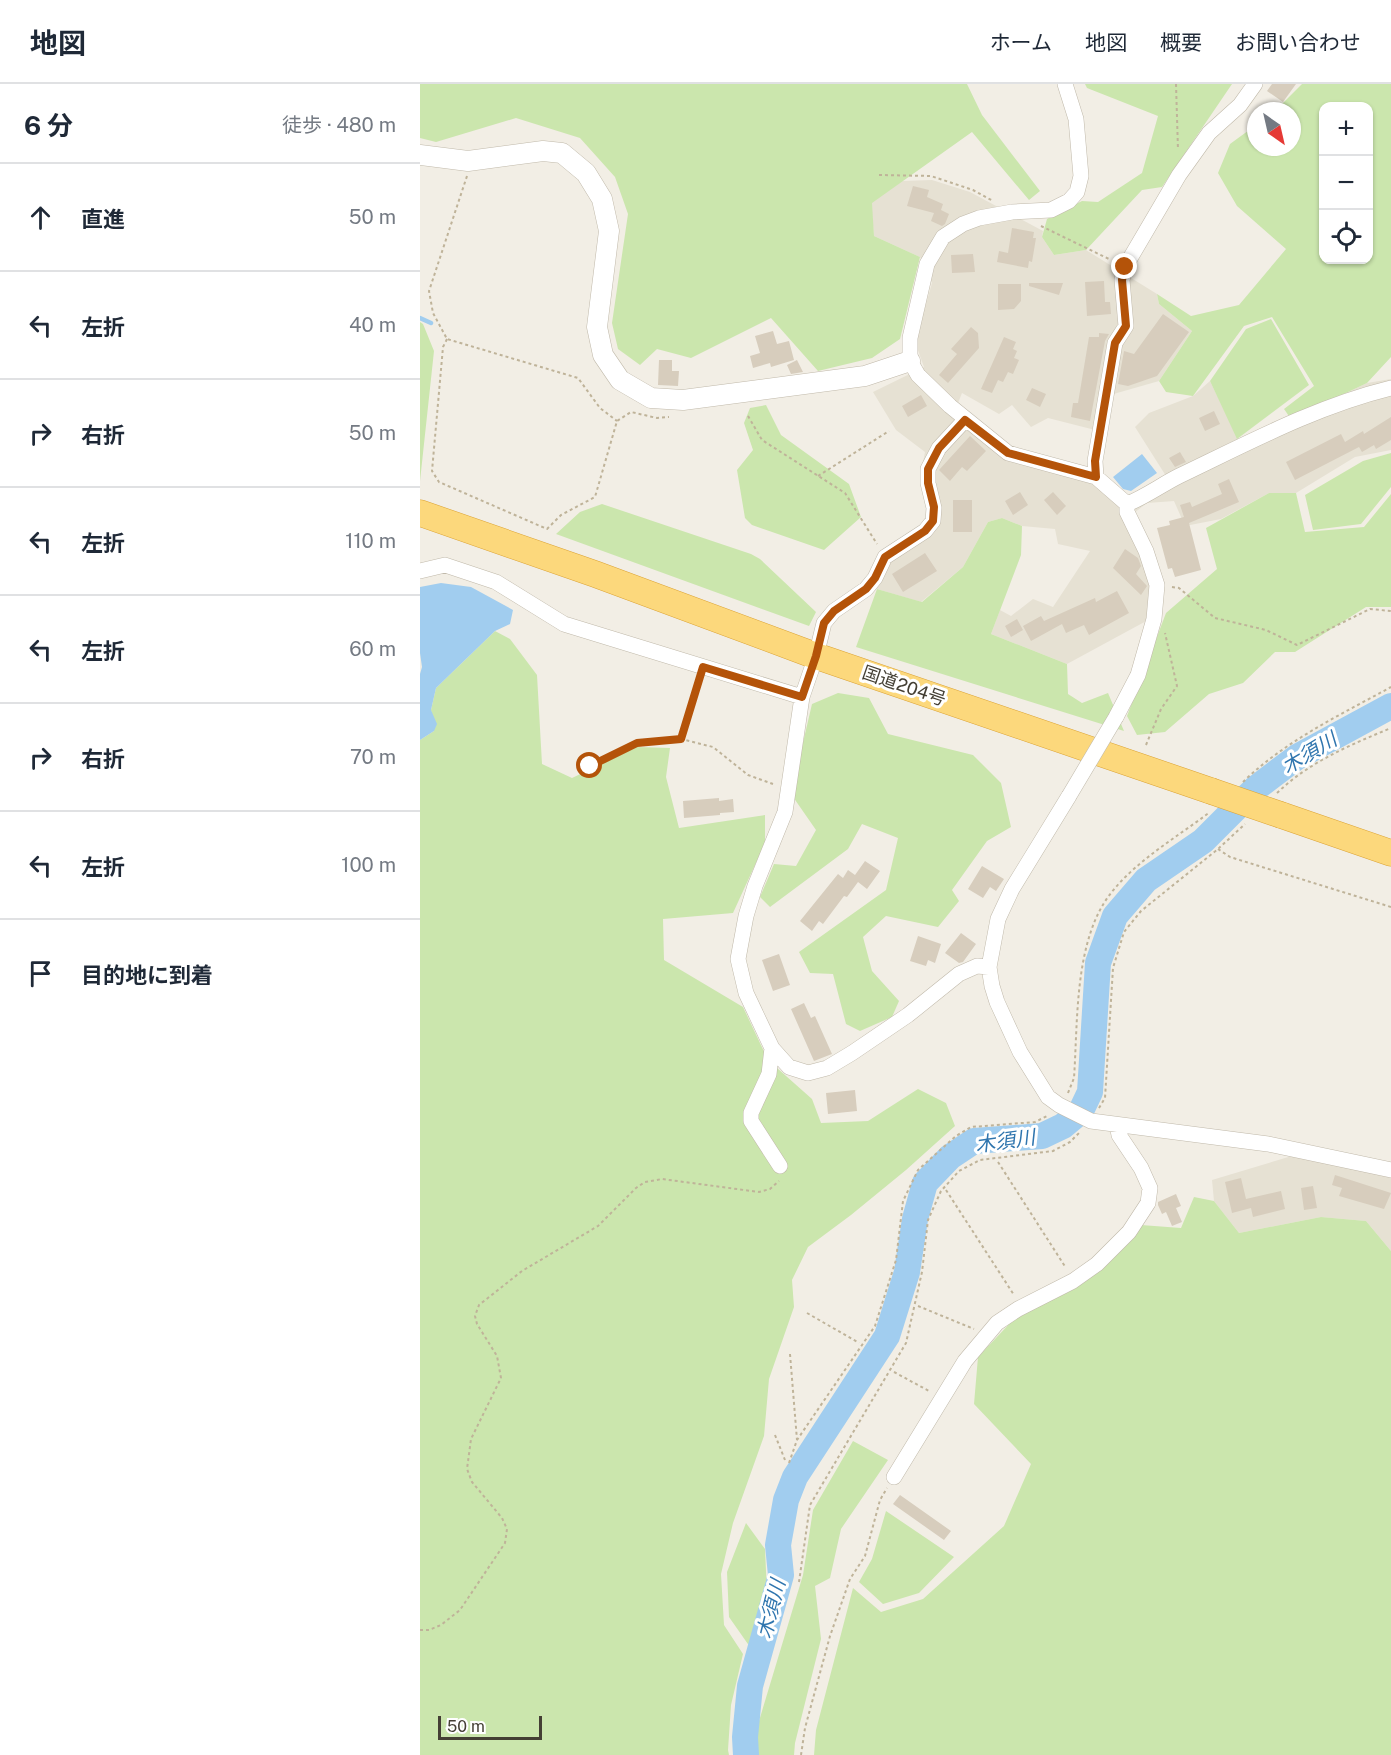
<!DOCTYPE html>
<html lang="ja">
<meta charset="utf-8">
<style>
body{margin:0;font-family:"Public Sans","Noto Sans JP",sans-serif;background:#f2f2f3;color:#1f2937}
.controls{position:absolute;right:18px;top:18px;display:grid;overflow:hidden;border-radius:12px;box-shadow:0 2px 4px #0004}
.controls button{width:54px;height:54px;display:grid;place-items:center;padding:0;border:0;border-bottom:2px solid #e0e1e3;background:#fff;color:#1f2937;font:30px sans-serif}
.compass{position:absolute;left:827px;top:18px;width:54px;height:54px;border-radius:50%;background:#fff;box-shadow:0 2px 4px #0004;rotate:146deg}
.scale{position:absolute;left:18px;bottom:15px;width:104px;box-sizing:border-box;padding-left:6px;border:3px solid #443f34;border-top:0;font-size:16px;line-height:21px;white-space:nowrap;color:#443f34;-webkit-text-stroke:4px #fff;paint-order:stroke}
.stop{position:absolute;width:18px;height:18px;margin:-14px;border:4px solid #b45309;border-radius:50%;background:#fff}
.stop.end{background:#b45309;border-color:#fff;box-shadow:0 2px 6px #0008}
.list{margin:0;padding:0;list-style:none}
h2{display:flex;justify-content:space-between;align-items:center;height:78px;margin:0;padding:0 24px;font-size:26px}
h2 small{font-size:20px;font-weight:400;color:#747a83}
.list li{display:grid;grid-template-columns:39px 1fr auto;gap:18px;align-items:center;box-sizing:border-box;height:108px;padding:0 24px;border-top:2px solid #e0e1e3}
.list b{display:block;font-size:22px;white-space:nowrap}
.list em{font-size:20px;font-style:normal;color:#747a83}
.icon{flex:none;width:33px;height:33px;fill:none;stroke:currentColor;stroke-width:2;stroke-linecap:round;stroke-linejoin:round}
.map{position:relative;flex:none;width:971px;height:1671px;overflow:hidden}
header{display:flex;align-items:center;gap:36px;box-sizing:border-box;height:84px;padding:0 30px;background:#fff;border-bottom:2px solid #e0e1e3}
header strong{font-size:28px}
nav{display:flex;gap:33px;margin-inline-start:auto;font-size:21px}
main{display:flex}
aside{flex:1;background:#fff}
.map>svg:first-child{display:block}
.residential{fill:#e6e1d3}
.green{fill:#cbe6ad;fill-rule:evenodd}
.water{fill:#a1cdef}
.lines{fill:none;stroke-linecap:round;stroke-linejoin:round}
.stream{stroke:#a1cdef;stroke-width:4.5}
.river{stroke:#a1cdef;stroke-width:26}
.building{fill:#d7cdbd}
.minor-casing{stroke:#c0b9aa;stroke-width:16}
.tertiary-casing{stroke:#c0b9aa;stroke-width:21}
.trunk-casing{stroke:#dba336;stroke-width:27}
.path{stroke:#bfb399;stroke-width:2;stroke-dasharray:3 3;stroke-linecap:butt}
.minor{stroke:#fff;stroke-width:15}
.tertiary{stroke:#fff;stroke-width:20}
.trunk{stroke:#fcd87c;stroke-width:26}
.minor-bridge-casing{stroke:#c0b9aa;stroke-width:16;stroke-linecap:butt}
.trunk-bridge-casing{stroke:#dba336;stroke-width:27;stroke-linecap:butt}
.minor-bridge{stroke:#fff;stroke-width:15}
.trunk-bridge{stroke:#fcd87c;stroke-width:26}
.route{stroke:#b45309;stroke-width:8}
.labels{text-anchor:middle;stroke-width:6;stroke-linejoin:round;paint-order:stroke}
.street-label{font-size:18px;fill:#443f34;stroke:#fff}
.water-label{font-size:20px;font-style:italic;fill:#2f75ae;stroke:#fff}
</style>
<header>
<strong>地図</strong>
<nav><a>ホーム</a><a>地図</a><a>概要</a><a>お問い合わせ</a></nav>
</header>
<main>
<aside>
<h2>6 分<small>徒歩 · 480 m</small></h2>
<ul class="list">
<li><svg class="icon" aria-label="ahead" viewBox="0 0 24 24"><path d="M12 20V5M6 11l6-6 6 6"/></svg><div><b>直進</b></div><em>50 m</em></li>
<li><svg class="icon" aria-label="left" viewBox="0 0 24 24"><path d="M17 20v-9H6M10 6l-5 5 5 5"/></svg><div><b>左折</b></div><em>40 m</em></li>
<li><svg class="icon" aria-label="right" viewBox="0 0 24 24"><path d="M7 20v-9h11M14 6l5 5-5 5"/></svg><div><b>右折</b></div><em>50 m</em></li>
<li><svg class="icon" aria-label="left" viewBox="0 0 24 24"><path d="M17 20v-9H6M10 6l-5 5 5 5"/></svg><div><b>左折</b></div><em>110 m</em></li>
<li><svg class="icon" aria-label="left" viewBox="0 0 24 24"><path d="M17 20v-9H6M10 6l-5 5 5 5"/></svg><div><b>左折</b></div><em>60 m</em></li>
<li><svg class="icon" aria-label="right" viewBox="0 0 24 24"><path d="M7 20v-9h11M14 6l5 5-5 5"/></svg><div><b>右折</b></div><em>70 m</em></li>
<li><svg class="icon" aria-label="left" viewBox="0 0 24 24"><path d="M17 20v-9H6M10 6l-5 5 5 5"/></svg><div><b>左折</b></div><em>100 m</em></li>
<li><svg class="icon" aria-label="arrive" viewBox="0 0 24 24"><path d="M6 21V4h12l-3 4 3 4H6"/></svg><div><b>目的地に到着</b></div></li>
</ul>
</aside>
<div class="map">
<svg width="971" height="1671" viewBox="0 0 971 1671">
<rect width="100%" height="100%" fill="#f2eee5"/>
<!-- residential -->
<path class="residential" d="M512,96L550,108L623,147L622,153L634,171L666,166L737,210L739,220L772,247L739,297L690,311L683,348L628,334L611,343L592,321L579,330L542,309L538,319L584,361L668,383L709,415L746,392L715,343L729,329L773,312L790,297L818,355L871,335L947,299L971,295V366L935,373L876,409H849L801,435L765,442L754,417L727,419L714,429L741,529L647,580L571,550L580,526L591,532L613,515L633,523L670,467L638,460L635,445L602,442L582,434L568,438L543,483L501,518L457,505L463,466L502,445L508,428L500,394L505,368L476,346L453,308L504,283L495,258L512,199L500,173L454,152L451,119L482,97Z
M875,1071L971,1094V1167L946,1137L901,1133L819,1149L794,1117L792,1096Z"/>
<!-- green -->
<path class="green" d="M0,0H547L562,31L620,107L609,116L552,48L452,119L454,152L500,173L480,255L452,274L398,287L351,234L271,274L237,265L220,281L198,265L192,239L208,130L195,93L160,54L96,34L16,58L0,54Z
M665,0H812L742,103L722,106L666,166L634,171L622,153L627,135L662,117L678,118L722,89L738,32L667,4Z
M882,0H971V273L947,299L871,335L864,325L894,302L852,233L824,242L773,312L746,308L739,297L772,247L739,220L737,210L771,232L819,221L866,165L817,122L798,89L810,60L836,41V63H872V27H855ZM904,22H948V176H904Z
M851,235L889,301L817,355L790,297L826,245Z
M0,238L3,240L14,267L0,397Z
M346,321L361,351L429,400L441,433L404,466L332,441L325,434L317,386L333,366L324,339L330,324Z
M971,369V403L941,440L893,446L885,411L943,377Z
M849,409H876L885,448L944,443L971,410V523H946L875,568H855L823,599L789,610L745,648L717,651L707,632L746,529L797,485L786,444Z
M182,420L331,470L340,475L396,528L389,542L136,450L160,428Z
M582,434L602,442L601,471L571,550L647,580L648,610L662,619L688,609L704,647L436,563L457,505L502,518L543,483L568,438Z
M75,547L90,555L117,591L122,680L152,694L217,663L250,664L246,693L259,744L345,731V759L313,829L243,835L244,876L323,923L348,976L392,1015L401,1039L448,1037L498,1005L526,1019L535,1042L486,1086L431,1131L388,1163L372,1196L374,1223L349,1295L344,1352L313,1439L301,1490L304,1541L323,1570L311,1621L308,1666L309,1671H0V656L14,647L11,626L16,604Z
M418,609L449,614L468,650L553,671L581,699L591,743L567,757L532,806L539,817L518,843L466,832L443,853L452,887L479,917L472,933L440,947L426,940L413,890L390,889L379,868L466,806L478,754L442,740L428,765L350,823L340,813L354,780L376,782L396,746L371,710L392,620Z
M774,1113L794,1117L819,1149L901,1133L946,1137L971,1167V1671H394L396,1646L433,1504L461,1528L503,1515L584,1442L611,1380L554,1320L558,1273L593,1236L721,1141L761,1144Z
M433,1357L468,1376L421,1445L410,1494L395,1502L401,1555L375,1659L374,1671H337L336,1647L383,1491L393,1426Z
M466,1427L534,1473L499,1509L463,1520L439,1498L452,1475Z
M326,1439L345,1465L347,1509L330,1563L309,1533L307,1488Z"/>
<!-- water -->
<path class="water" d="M722,370L737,389L711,407L703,405L693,393Z
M21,499L51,503L93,526L90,540L75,547L16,604L11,626L17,640L14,647L0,656V590L2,583L0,569V503Z"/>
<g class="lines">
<!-- stream -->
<path class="stream" d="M0,234L11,239"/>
<!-- river -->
<path class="river" d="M326,1671L325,1653L330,1602L361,1491L358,1461L366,1416L375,1393L467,1252L487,1188L495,1135L505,1099L530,1073L554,1057L622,1052L643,1042L661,1027L670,1008L678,879L695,832L726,796L783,757L836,704L877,673L971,622"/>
</g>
<!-- building -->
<path class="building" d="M852,0H876L863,18L847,7Z
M493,102L509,106L507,113L523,120L521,126L529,130L525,140L522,142L511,137L514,129L487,122Z
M592,144L614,148L613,154H616L612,178L609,177L608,184L577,178L579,167L588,169Z
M553,170L555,188L532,189L531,171Z
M684,197L685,218H690L691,230L667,232L665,198Z
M609,199H643L639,211L609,202Z
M578,200H601V217L594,225L578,226Z
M743,230L769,248L737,292L708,302L698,300L704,267L714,270Z
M551,243L558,249L559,264L528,299L519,291L537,270L531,265Z
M353,247L357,260L369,257L374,276L351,283L350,279L333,284L330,272L340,269L335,252Z
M679,249L689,250L685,257L670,337L651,333L653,319H658L669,253H679Z
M584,253L596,258L593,265L597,267L594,274L599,276L593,290L588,288L583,298L578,296L572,309L561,305Z
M239,276H252V287H259L258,302L238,301Z
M377,276L383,288L371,290L367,281Z
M612,304L626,310L620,323L606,316Z
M501,311L507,322L488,333L482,322Z
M794,327L800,340L785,347L779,334Z
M971,333V356L956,365L954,361L942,368L939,363L875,396L866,378L921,350L925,358L943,347L944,350Z
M550,352L566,367L547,387L542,383L530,397L519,386Z
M760,368L766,378L755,383L749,374Z
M809,395L819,418L769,439L781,486L755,493L752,484L748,485L737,444L750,441L749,437L764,433L760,421L770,418L772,423L802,410L798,400Z
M600,408L608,421L593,431L585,417Z
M633,408L646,422L637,431L624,416Z
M533,416H552V448H533Z
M705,465L718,474L721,482L716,490L727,502L721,511L693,484Z
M505,469L517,487L483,508L472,490Z
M697,507L709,529L669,551L664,541L646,549L642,540L611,557L603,542L621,532L624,537L675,514L676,518Z
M597,535L603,546L591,553L585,542Z
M299,714V717L313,715L314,728L300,729V731L264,734L263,717Z
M445,777L460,787L447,805L438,798L427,813L424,812L403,840L399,837L392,847L380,837L418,790L423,794L428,786L435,791Z
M562,782L584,795L576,807L570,803L563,814L548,805Z
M541,849L556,860L543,878L539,879L525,869Z
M498,852L521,860L515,879L508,876L506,882L490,877Z
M359,870L370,901L353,907L342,876Z
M384,919L391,934L395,932L412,970L394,977L371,925Z
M435,1006L437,1027L408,1030L406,1009Z
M915,1091L971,1109L964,1125L919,1112L922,1104L912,1101Z
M821,1094L826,1115L861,1107L865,1125L833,1133L831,1124L812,1129L805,1098Z
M893,1102L897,1124L884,1126L881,1104Z
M756,1110L761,1122L756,1124L762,1138L752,1142L746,1128L742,1130L738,1121V1118Z
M480,1411L531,1447L524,1456L473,1420Z"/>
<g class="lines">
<!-- minor casing -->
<g class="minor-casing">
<path id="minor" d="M645,0L656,35L661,92L657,108L649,117L631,126L592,128L559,134L543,140L523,153L507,180L490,254V277L498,291L530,322L588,369L676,393L707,420
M545,336L519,364L508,385V399L514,424L513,437L505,447L465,473L455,494L446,505L414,527L404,539L396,572L382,613L365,728L335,802L326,832L318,875L326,909L352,964L369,983L388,989L407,984L432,969L488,931L539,890L557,882L569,883
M676,393L675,377L695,259L706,242L702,196L705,183L759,91L789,49L820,21L835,0
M707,420C725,413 741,401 759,392C828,359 897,322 971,304
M0,487L25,481L76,498L144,540L382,613
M696,633L718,591L734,535L737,501L726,467L707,428V420
M649,712L592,805L578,835L569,883L572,902L577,918L600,968L628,1013L639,1021L671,1037L848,1060L971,1086
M352,964L349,990L331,1029V1037L360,1082
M474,1393L545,1277L577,1239L598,1225L653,1197L677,1180L709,1148L728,1119L730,1104L721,1084L699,1051L697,1041"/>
</g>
<!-- tertiary casing -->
<g class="tertiary-casing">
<path id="tertiary" d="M0,71L48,77L123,67L142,69L166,89L182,115L189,147L177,243L183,271L200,296L231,314L263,316L445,292L490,277"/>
</g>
<!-- trunk casing -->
<g class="trunk-casing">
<path id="trunk" d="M0,429L175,490L396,572L791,707
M861,731L971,769"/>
</g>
<!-- path -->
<path class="path" d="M756,0L758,66
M459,91L511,92L553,106L573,117
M47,92L9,207L13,229L27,255L158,294L180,324L197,337
M621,142L691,176
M27,255L23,263L12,387L19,398L127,445L141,431L175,413L197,337L211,328L237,334L249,333
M328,332L342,356L425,409L457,460
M398,392L469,347
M752,503L759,504L795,534L846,546L877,561L950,525L971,527
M261,654L279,597
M726,661L741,625L757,602L745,549
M170,682L217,659L261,655L293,663L328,691L353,700
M823,698C865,657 920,631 971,603
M857,709C889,678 930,661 971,644
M798,765L810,773L971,823
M648,1009L654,994C658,936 654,856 691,809C717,776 757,753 790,728
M679,1024L685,1014L693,884L704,848L721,827L798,765L825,740
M578,1078L646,1184
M526,1106L594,1211
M498,1222L554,1245
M387,1229L439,1259
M370,1270L377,1356
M474,1288L509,1307
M355,1351L365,1376
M369,1379L377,1356L455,1242L476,1176L483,1117L498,1086L536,1052L551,1043L615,1038L629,1031
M379,1498L390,1421L486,1259L502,1188L508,1136L521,1107L539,1087L560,1076L633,1067L650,1058L661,1047
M0,1546H9L21,1541L40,1526L85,1459L87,1445L82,1434L52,1398L47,1385L51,1355L81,1294L77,1272L57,1240L55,1232L59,1221L102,1187L178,1142L216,1104L225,1098L242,1095L339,1108L350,1105L359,1097
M381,1671L385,1644L410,1552L430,1495L445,1472L460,1416L467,1404"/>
<!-- minor -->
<use href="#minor" class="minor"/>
<!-- tertiary -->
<use href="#tertiary" class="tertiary"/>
<!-- trunk -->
<use href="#trunk" class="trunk"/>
<!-- minor-bridge casing -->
<g class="minor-bridge-casing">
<path id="minor-bridge" d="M649,712L696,633"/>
</g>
<!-- trunk-bridge casing -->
<g class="trunk-bridge-casing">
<path id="trunk-bridge" d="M791,707L861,731"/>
</g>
<!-- minor-bridge -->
<use href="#minor-bridge" class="minor-bridge"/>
<!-- trunk-bridge -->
<use href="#trunk-bridge" class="trunk-bridge"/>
</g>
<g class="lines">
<!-- route -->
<path class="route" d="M170,682L217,659L261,655L283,583L382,613L396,572L404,539L414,527L446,505L455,494L465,473L505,447L513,437L514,423L508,399V385L519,364L545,336L588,369L676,393L675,377L695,259L706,242L702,196L705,183"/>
</g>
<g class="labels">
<!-- street labels -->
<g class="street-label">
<text transform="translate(484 602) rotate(19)" y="6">国道204号</text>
</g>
<!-- water labels -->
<g class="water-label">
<text transform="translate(889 669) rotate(-31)" y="7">木須川</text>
<text transform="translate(585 1057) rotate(-8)" y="7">木須川</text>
<text transform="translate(351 1525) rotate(-76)" y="7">木須川</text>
</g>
</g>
</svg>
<div class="controls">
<button>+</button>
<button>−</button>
<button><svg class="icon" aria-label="locate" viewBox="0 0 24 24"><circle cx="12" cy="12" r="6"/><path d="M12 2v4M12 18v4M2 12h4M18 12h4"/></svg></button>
</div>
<svg class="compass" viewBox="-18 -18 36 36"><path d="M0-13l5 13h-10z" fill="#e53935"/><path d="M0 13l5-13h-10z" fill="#747a83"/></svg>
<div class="scale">50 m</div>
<div class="stop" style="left:170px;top:682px"></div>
<div class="stop end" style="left:705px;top:183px"></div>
</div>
</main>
